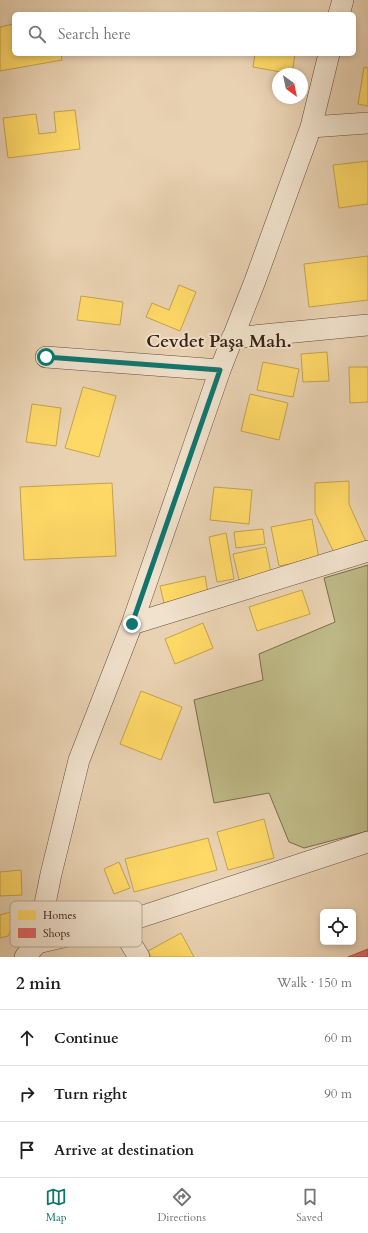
<!DOCTYPE html>
<meta charset="utf-8">
<style>
body{margin:0;font-family:Cardo,serif;background:#f2f2f2;color:#202124}
.controls{position:absolute;right:12px;bottom:12px;display:grid;overflow:hidden;border-radius:6px;box-shadow:0 2px 6px #0003}
.controls button{width:36px;height:36px;display:grid;place-items:center;padding:0;border:0;border-bottom:1px solid #e0e0e0;background:#fff;color:#202124;font:20px sans-serif}
.compass{position:absolute;left:272px;top:68px;width:36px;height:36px;border-radius:50%;background:#fff;box-shadow:0 2px 6px #0003;rotate:147deg}
.stop{position:absolute;width:12px;height:12px;margin:-9px;border:3px solid #0f766e;border-radius:50%;background:#fff}
.stop.end{background:#0f766e;border-color:#fff;box-shadow:0 1px 4px #0008}
.list{margin:0;padding:0;list-style:none}
h2{display:flex;justify-content:space-between;align-items:center;height:52px;margin:0;padding:0 16px;font-size:17px}
h2 small{font-size:13px;font-weight:400;color:#757577}
.list li{display:grid;grid-template-columns:26px 1fr auto;gap:12px;align-items:center;box-sizing:border-box;height:56px;padding:0 16px;border-top:1px solid #e0e0e0}
.list b{display:block;font-size:15px;white-space:nowrap}
.list em{font-size:13px;font-style:normal;color:#757577}
.icon{flex:none;width:22px;height:22px;fill:none;stroke:currentColor;stroke-width:2;stroke-linecap:round;stroke-linejoin:round}
.map{position:relative;flex:none;width:368px;height:957px;overflow:hidden}
.search{position:absolute;background:#fff;box-shadow:0 2px 6px #0003;left:12px;right:12px;top:12px;height:44px;display:flex;align-items:center;gap:10px;box-sizing:border-box;padding:0 14px;border-radius:6px;color:#757577;font-size:15px}
.sheet{height:220px;background:#fff}
nav{display:flex;justify-content:space-around;align-items:center;box-sizing:border-box;height:56px;border-top:1px solid #e0e0e0;background:#fff;font-size:11px;color:#757577}
nav a{display:grid;justify-items:center;gap:2px}
nav .on{color:#0f766e}
.map>svg:first-child{display:block}
.green{fill:#beba87;stroke:#7a6d4e}
.homes{fill:#ffd966;stroke:#c3a24e}
.shops{fill:#e06666;stroke:#ad514e}
.lines{fill:none;stroke-linecap:round;stroke-linejoin:round}
.street-casing{stroke:#644c3c;stroke-width:22}
.street{stroke:#f1e2cd;stroke-width:21}
.route{stroke:#0f766e;stroke-width:5}
.labels{text-anchor:middle;stroke-width:4;stroke-linejoin:round;paint-order:stroke}
.district-label{font-size:18px;font-weight:bold;fill:#372015;stroke:#f1e2cd}
.key{fill:#f1e2cd;stroke:#b9a896;stroke-width:1}
.key-label{font-size:11px;fill:#372015}
</style>
<div class="map">
<svg width="368" height="957" viewBox="0 0 368 957">
<rect width="100%" height="100%" fill="#e9d2b2"/>
<filter id="stains"><feTurbulence type="fractalNoise" baseFrequency=".005" numOctaves="4"/><feColorMatrix values="0 0 0 0 .2 0 0 0 0 .09 0 0 0 0 .02 0 0 0 .5 -.17"/></filter>
<radialGradient id="worn" r=".72"><stop offset=".6" stop-color="#630" stop-opacity="0"/><stop offset="1" stop-color="#630" stop-opacity=".3"/></radialGradient>
<!-- green -->
<path class="green" d="M368,565V831L304,848L289,842L269,793L214,803L194,700L263,680L259,654L335,622L324,578Z"/>
<!-- homes -->
<path class="homes" d="M14,24V54H61L62,60L0,71V27Z
M255,54H295L292,74L253,67Z
M364,67L368,68V106L358,104Z
M75,110L80,149L8,158L3,118L36,114L39,134L56,132L54,112Z
M368,161V204L339,208L333,165Z
M368,256V300L309,307L304,264Z
M179,285L196,292L180,331L146,317L152,303L169,310Z
M81,296L123,302L120,325L77,320Z
M327,352L329,381L303,382L301,354Z
M263,362L299,369L293,397L257,390Z
M349,367H368V402L350,403Z
M83,387L116,396L99,457L65,448Z
M250,394L288,403L279,440L241,431Z
M32,404L61,408L56,446L26,442Z
M349,481V504L368,546L338,561L315,513V483Z
M112,483L116,556L24,560L20,487Z
M214,487L252,490L249,524L210,520Z
M312,519L319,559L279,566L271,527Z
M263,529L265,544L236,548L234,532Z
M226,533L234,579L217,582L209,537Z
M266,547L271,573L239,580L233,554Z
M205,576L208,593L164,603L160,586Z
M302,590L310,614L257,631L249,607Z
M203,623L213,648L175,664L165,639Z
M141,691L182,707L161,760L120,744Z
M264,819L274,858L228,870L217,832Z
M208,838L217,870L134,892L125,859Z
M119,862L130,888L114,894L104,869Z
M21,870L22,895L0,896V872Z
M21,909L8,936L0,938V915Z
M181,933L194,957H151L148,951Z"/>
<!-- shops -->
<path class="shops" d="M368,949V957H348Z"/>
<g class="lines">
<!-- street casing -->
<g class="street-casing">
<path id="street" d="M339,14L343,0
M311,127L368,123
M232,338L368,325
M46,357L220,370
M132,624L368,551
M119,924L139,957
M37,943L119,924L368,842
M25,957L37,943L51,874L79,760L132,624L220,370L255,281L311,127L329,54"/>
</g>
<!-- street -->
<use href="#street" class="street"/>
</g>
<g class="lines">
<!-- route -->
<path class="route" d="M46,357L220,370L132,624"/>
</g>
<g class="labels">
<!-- district labels -->
<g class="district-label">
<text x="219" y="347">Cevdet Paşa Mah.</text>
</g>
</g>
<!-- legend -->
<rect x="10" y="901" width="132" height="46" rx="6" class="key"/>
<rect x="18" y="910" width="18" height="10" fill="#ffd966"/>
<rect x="18" y="928" width="18" height="10" fill="#e06666"/>
<g class="key-label">
<text x="43" y="919">Homes</text>
<text x="43" y="937">Shops</text>
</g>
<rect width="100%" height="100%" filter="url(#stains)"/>
<rect width="100%" height="100%" fill="url(#worn)"/>
</svg>
<div class="controls">
<button><svg class="icon" aria-label="locate" viewBox="0 0 24 24"><circle cx="12" cy="12" r="6"/><path d="M12 2v4M12 18v4M2 12h4M18 12h4"/></svg></button>
</div>
<svg class="compass" viewBox="-18 -18 36 36"><path d="M0-13l5 13h-10z" fill="#e53935"/><path d="M0 13l5-13h-10z" fill="#757577"/></svg>
<div class="stop" style="left:46px;top:357px"></div>
<div class="stop end" style="left:132px;top:624px"></div>
<div class="search"><svg class="icon" aria-label="search" viewBox="0 0 24 24"><circle cx="10" cy="10" r="6"/><path d="M15 15l6 6"/></svg>Search here</div>
</div>
<section class="sheet">
<h2>2 min<small>Walk · 150 m</small></h2>
<ul class="list">
<li><svg class="icon" aria-label="ahead" viewBox="0 0 24 24"><path d="M12 20V5M6 11l6-6 6 6"/></svg><div><b>Continue</b></div><em>60 m</em></li>
<li><svg class="icon" aria-label="right" viewBox="0 0 24 24"><path d="M7 20v-9h11M14 6l5 5-5 5"/></svg><div><b>Turn right</b></div><em>90 m</em></li>
<li><svg class="icon" aria-label="arrive" viewBox="0 0 24 24"><path d="M6 21V4h12l-3 4 3 4H6"/></svg><div><b>Arrive at destination</b></div></li>
</ul>
</section>
<nav>
<a class="on"><svg class="icon" aria-label="map" viewBox="0 0 24 24"><path d="M3 6l6-2 6 2 6-2v14l-6 2-6-2-6 2zM9 4v14M15 6v14"/></svg>Map</a>
<a><svg class="icon" aria-label="directions" viewBox="0 0 24 24"><path d="M12 3l9 9-9 9-9-9zM9 14v-3h6M13 9l2 2-2 2"/></svg>Directions</a>
<a><svg class="icon" aria-label="saved" viewBox="0 0 24 24"><path d="M7 4h10v16l-5-4-5 4z"/></svg>Saved</a>
</nav>
